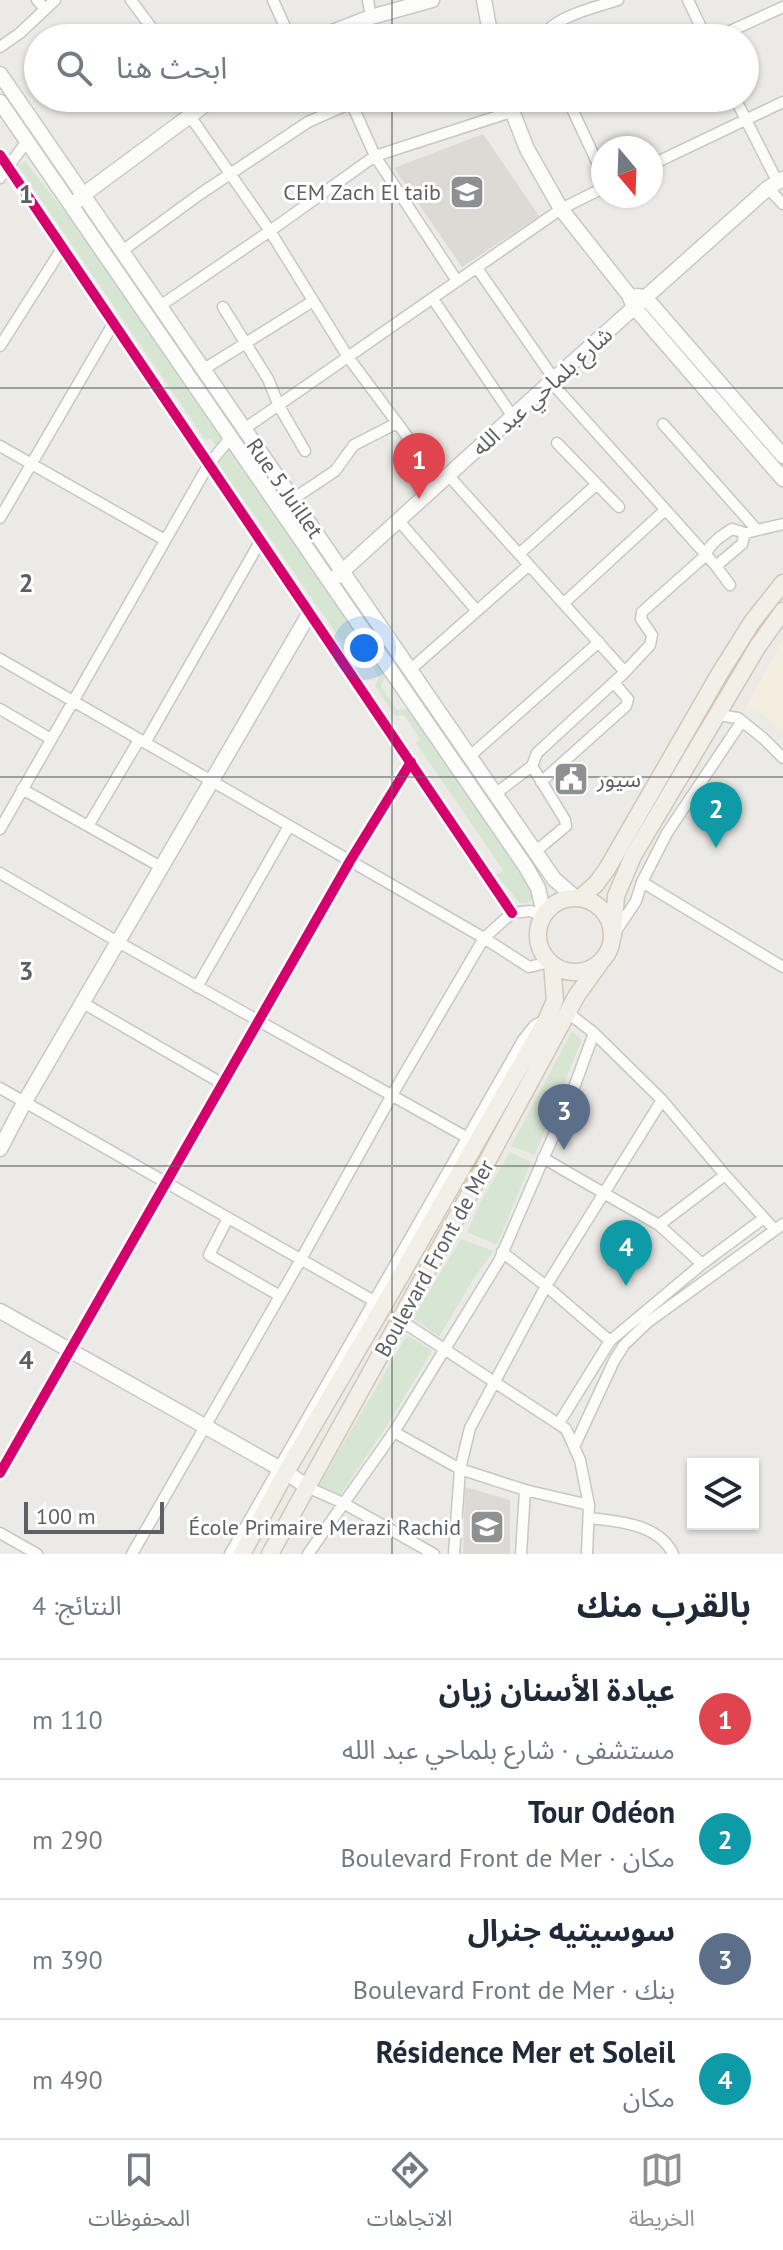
<!DOCTYPE html>
<html lang="ar">
<meta charset="utf-8">
<style>
body{margin:0;font-family:"PT Sans","Noto Sans Arabic",sans-serif;background:#f2f2f3;color:#1f2937;direction:rtl}
.controls{position:absolute;right:24px;bottom:24px;display:grid;overflow:hidden;border-radius:0px;box-shadow:0 2px 6px #0004}
.controls button{width:72px;height:72px;display:grid;place-items:center;padding:0;border:0;border-bottom:2px solid #e0e1e3;background:#fff;color:#1f2937;font:40px sans-serif}
.compass{position:absolute;left:591px;top:136px;width:72px;height:72px;border-radius:50%;background:#fff;box-shadow:0 2px 6px #0004;rotate:161deg}
.scale{position:absolute;left:24px;bottom:20px;width:140px;box-sizing:border-box;padding-left:8px;border:4px solid #5c6064;border-top:0;font-size:22px;line-height:28px;white-space:nowrap;color:#5c6064;-webkit-text-stroke:6px #fff;paint-order:stroke}
.you{position:absolute;left:364px;top:648px;width:28px;height:28px;margin:-20px;border:6px solid #fff;border-radius:50%;background:#1a73e8;box-shadow:0 0 0 12px #1a73e833}
.badge{display:grid;place-items:center;width:52px;height:52px;border-radius:50%;background:#8e9092;color:#fff;font-size:26px;font-weight:700}
.pin{position:absolute;translate:-50% -66px;filter:drop-shadow(0 2px 4px #0008)}
.pin::after{content:'';position:absolute;top:42px;width:28px;height:24px;background:inherit;clip-path:polygon(0 0,100% 0,50% 100%)}
.list{margin:0;padding:0;list-style:none}
h2{display:flex;justify-content:space-between;align-items:center;height:104px;margin:0;padding:0 32px;font-size:34px}
h2 small{font-size:26px;font-weight:400;color:#747a83}
.list li{display:grid;grid-template-columns:52px 1fr auto;gap:24px;align-items:center;box-sizing:border-box;height:120px;padding:0 32px;border-top:2px solid #e0e1e3}
.list b{display:block;font-size:30px;white-space:nowrap}
.list p{margin:0;font-size:26px;white-space:nowrap;color:#747a83}
.list em{font-size:26px;font-style:normal;color:#747a83}
.icon{flex:none;width:44px;height:44px;fill:none;stroke:currentColor;stroke-width:2;stroke-linecap:round;stroke-linejoin:round}
.map{position:relative;flex:none;width:783px;height:1554px;overflow:hidden;direction:ltr}
.search{position:absolute;background:#fff;box-shadow:0 2px 6px #0004;left:24px;right:24px;top:24px;height:88px;display:flex;align-items:center;gap:20px;box-sizing:border-box;padding:0 28px;border-radius:44px;color:#747a83;font-size:30px}
.sheet{height:584px;background:#fff}
nav{display:flex;justify-content:space-around;align-items:center;box-sizing:border-box;height:112px;border-top:2px solid #e0e1e3;background:#fff;font-size:22px;color:#747a83}
nav a{display:grid;justify-items:center;gap:4px}
nav .on{color:#8e9092}
.map>svg:first-child{display:block}
.commercial{fill:#f4eee0}
.education{fill:#dddad6}
.green{fill:#d7e6d2}
.lines{fill:none;stroke-linecap:round;stroke-linejoin:round}
.street-casing{stroke:#c8c7c7;stroke-width:13}
.secondary-casing{stroke:#c8c8c8;stroke-width:17}
.primary-casing{stroke:#d2c7b6;stroke-width:19}
.street{stroke:#fcfcfb;stroke-width:10}
.secondary{stroke:#fcfcfb;stroke-width:14}
.primary{stroke:#f2efe9;stroke-width:16}
.cycleway-casing{stroke:#fff;stroke-width:15}
.cycleway{stroke:#d6006c;stroke-width:10}
.grid{fill:none;stroke:#5c6064;stroke-width:2;stroke-opacity:0.55}
.labels{text-anchor:middle;stroke-width:6;stroke-linejoin:round;paint-order:stroke}
.poi-label{font-size:22px;fill:#5c6064;stroke:#fff;text-anchor:end}
.street-label{font-size:22px;fill:#5c6064;stroke:#fff}
.grid-label{font-size:26px;text-anchor:middle;font-weight:bold;fill:#5c6064;stroke:#fff;stroke-width:6;stroke-linejoin:round;paint-order:stroke}
</style>
<div class="map">
<svg width="783" height="1554" viewBox="0 0 783 1554">
<rect width="100%" height="100%" fill="#eceae6"/>
<!-- commercial -->
<path class="commercial" d="M783,640V734L765,715L755,711L743,712Z"/>
<!-- education -->
<path class="education" d="M483,134L539,216L462,267L394,168Z
M465,1487L510,1500V1554H463Z"/>
<!-- green -->
<path class="green" d="M25,161L83,235L381,669L386,676L381,686L397,710L409,709L523,873L530,885L534,899L527,903L519,902L496,875L503,870L416,743L420,739L404,715L395,716L375,686L379,677L357,645L347,649L216,460L222,455L210,438L206,441L18,166Z
M572,1031L582,1040L535,1155L511,1146Z
M510,1152L531,1162L497,1245L467,1232L480,1203Z
M461,1239L494,1251L474,1278L439,1337L413,1318Z
M407,1335L432,1351L387,1426L340,1495L319,1485Z"/>
<g class="lines">
<!-- street casing -->
<g class="street-casing">
<path id="street" d="M37,0L45,9
M131,0L159,38
M273,0L290,38
M368,0L371,17
M688,0L706,38
M543,38C551,17 597,7 618,0
M715,38L783,7
M0,47L20,33L55,0
M567,98L603,175
M735,98L777,181
M350,100L375,156L457,281
M190,116L270,231L348,357L442,483
M0,155L512,913
M651,165L783,102
M0,178L27,141
M768,188L783,204
M122,251L200,194L308,122L351,103
M477,268L554,379
M433,299L513,417
M160,306L270,231L375,156L511,112
M223,307L268,379L279,406L305,451
M0,346L63,247
M204,369L313,301
M551,382L716,566L742,544L745,533
M663,424L757,530
M244,429L561,209L603,188
M557,443L619,507
M0,446L165,540
M449,476L625,672
M293,499L335,471L354,445L397,423
M0,518L113,324
M399,521L477,611
M519,554L597,484
M716,566L730,585
M564,603L664,511
M0,659L484,938L529,967L549,962
M411,669L529,565
M0,709L51,739
M718,715L738,718L763,738L783,758
M145,743L261,540
M470,756L599,642
M532,766L565,820L566,826L536,851
M541,782L626,706L628,699L614,683
M22,789L161,867
M495,794L532,766L537,753L624,673L650,645L652,635L641,619L642,612L705,556C710,543 721,536 732,529L745,533L783,524
M88,826L139,740
M0,829L209,464L231,437
M0,873L118,942L466,1137
M642,882L667,833L742,721
M616,931L636,901L642,882L783,967
M197,987L289,826
M83,1003L223,1084
M0,1088L374,1301
M662,1100L725,1175L775,1230L783,1224
M543,1158L659,1225
M725,1175L659,1225L702,1264L764,1218
M228,1218L209,1255L280,1296
M502,1252L546,1286L610,1341L702,1264
M400,1320L566,1429L580,1460L589,1505
M559,1423L610,1341
M394,1432L460,1469L525,1490L589,1505L587,1554
M574,1447L614,1361L624,1345L648,1322L775,1230
M0,1473L350,861L411,762
M307,1487L343,1503L434,1554
M589,1518C618,1521 659,1524 673,1554
M0,1533L37,1554
M132,1554L300,1261L392,1095L484,938L512,913L530,911L544,916
M230,1554L523,1040L534,1026L545,1020
M308,1554L394,1432L499,1261L572,1093L594,1033L567,1012
M454,1554L460,1469L470,1428L546,1286L662,1100L594,1033
M521,1554L525,1490"/>
</g>
<!-- secondary casing -->
<g class="secondary-casing">
<path id="secondary" d="M484,0L491,38
M317,38L371,17L432,0
M0,74L554,879L576,898
M507,98L527,149L561,209L629,295L634,307L783,479
M0,102L526,867L538,888L544,914
M77,201L83,195L214,98
M636,296L645,297L783,456
M336,577L554,379L768,188L783,179
M0,1149L24,1103L309,614
M0,1311L286,1472L307,1487"/>
</g>
<!-- primary casing -->
<g class="primary-casing">
<path id="primary" d="M538 935a37 37 0 1 1 74 0a37 37 0 1 1-74 0Z
M580,898L596,884L607,869L720,673L752,622L783,583
M613,936L616,896L633,856L758,646L783,611
M242,1554L286,1472L384,1305L547,1019L555,1000L552,964
M270,1554L469,1195L577,995L600,963"/>
</g>
<!-- street -->
<use href="#street" class="street"/>
<!-- secondary -->
<use href="#secondary" class="secondary"/>
<!-- primary -->
<use href="#primary" class="primary"/>
<!-- cycleway casing -->
<g class="cycleway-casing">
<path id="cycleway" d="M0,155L512,913
M0,1473L350,861L411,762"/>
</g>
<!-- cycleway -->
<use href="#cycleway" class="cycleway"/>
</g>
<!-- grid -->
<path class="grid" d="M392,0V38M392,98V1554M0,388H783M0,777H783M0,1166H783"/>
<!-- icons -->
<defs>
<g id="school-square" transform="scale(1.8)"><rect x="-9" y="-9" width="18" height="18" rx="4" fill="#8e9092" stroke="#fff"/><path d="M0-5L7-2L0 1L-7-2ZM-4 1L0 2.5L4 1V4Q0 6-4 4Z" fill="#fff"/></g>
<g id="civic-square" transform="scale(1.8)"><rect x="-9" y="-9" width="18" height="18" rx="4" fill="#8e9092" stroke="#fff"/><path d="M-.6-6.5H3V-4.5H.6V-3L4-1V1h2V6H-6V1h2V-1L-.6-3ZM-1.2 2.5V6h2.4V2.5Z" fill="#fff"/></g>
</defs>
<g fill-rule="evenodd">
<use href="#school-square" x="467" y="192"/>
<use href="#civic-square" x="571" y="779"/>
<use href="#school-square" x="487" y="1527"/>
</g>
<g class="labels">
<!-- poi labels -->
<g class="poi-label">
<text x="441" y="200">CEM Zach El taib</text>
<text x="597" y="787" text-anchor="start">سيور</text>
<text x="461" y="1535">École Primaire Merazi Rachid</text>
</g>
<!-- street labels -->
<g class="street-label">
<text transform="translate(542 391) rotate(-42)" y="8">شارع بلماحي عبد الله</text>
<text transform="translate(285 488) rotate(55)" y="8">Rue 5 Juillet</text>
<text transform="translate(434 1258) rotate(-61)" y="8">Boulevard Front de Mer</text>
</g>
</g>
<g class="grid-label">
<text x="26" y="203">1</text>
<text x="26" y="592">2</text>
<text x="26" y="980">3</text>
<text x="26" y="1369">4</text>
</g>
</svg>
<div class="controls">
<button><svg class="icon" aria-label="layers" viewBox="0 0 24 24"><path d="M12 4l9 5-9 5-9-5zM3 14l9 5 9-5"/></svg></button>
</div>
<svg class="compass" viewBox="-18 -18 36 36"><path d="M0-13l5 13h-10z" fill="#e53935"/><path d="M0 13l5-13h-10z" fill="#747a83"/></svg>
<div class="scale">100 m</div>
<div class="you"></div>
<div class="pin badge" style="left:419px;top:499px;background:#e0444e">1</div>
<div class="pin badge" style="left:716px;top:848px;background:#0f9aa8">2</div>
<div class="pin badge" style="left:564px;top:1150px;background:#5c6f8a">3</div>
<div class="pin badge" style="left:626px;top:1286px;background:#0f9aa8">4</div>
<div class="search"><svg class="icon" aria-label="search" viewBox="0 0 24 24"><circle cx="10" cy="10" r="6"/><path d="M15 15l6 6"/></svg>ابحث هنا</div>
</div>
<section class="sheet">
<h2>بالقرب منك<small>النتائج: 4</small></h2>
<ul class="list">
<li><span class="badge" style="background:#e0444e">1</span><div><b>عيادة الأسنان زيان</b><p>مستشفى · شارع بلماحي عبد الله</p></div><em>110 m</em></li>
<li><span class="badge" style="background:#0f9aa8">2</span><div><b>Tour Odéon</b><p>مكان · Boulevard Front de Mer</p></div><em>290 m</em></li>
<li><span class="badge" style="background:#5c6f8a">3</span><div><b>سوسيتيه جنرال</b><p>بنك · Boulevard Front de Mer</p></div><em>390 m</em></li>
<li><span class="badge" style="background:#0f9aa8">4</span><div><b>Résidence Mer et Soleil</b><p>مكان</p></div><em>490 m</em></li>
</ul>
</section>
<nav>
<a class="on"><svg class="icon" aria-label="map" viewBox="0 0 24 24"><path d="M3 6l6-2 6 2 6-2v14l-6 2-6-2-6 2zM9 4v14M15 6v14"/></svg>الخريطة</a>
<a><svg class="icon" aria-label="directions" viewBox="0 0 24 24"><path d="M12 3l9 9-9 9-9-9zM9 14v-3h6M13 9l2 2-2 2"/></svg>الاتجاهات</a>
<a><svg class="icon" aria-label="saved" viewBox="0 0 24 24"><path d="M7 4h10v16l-5-4-5 4z"/></svg>المحفوظات</a>
</nav>
